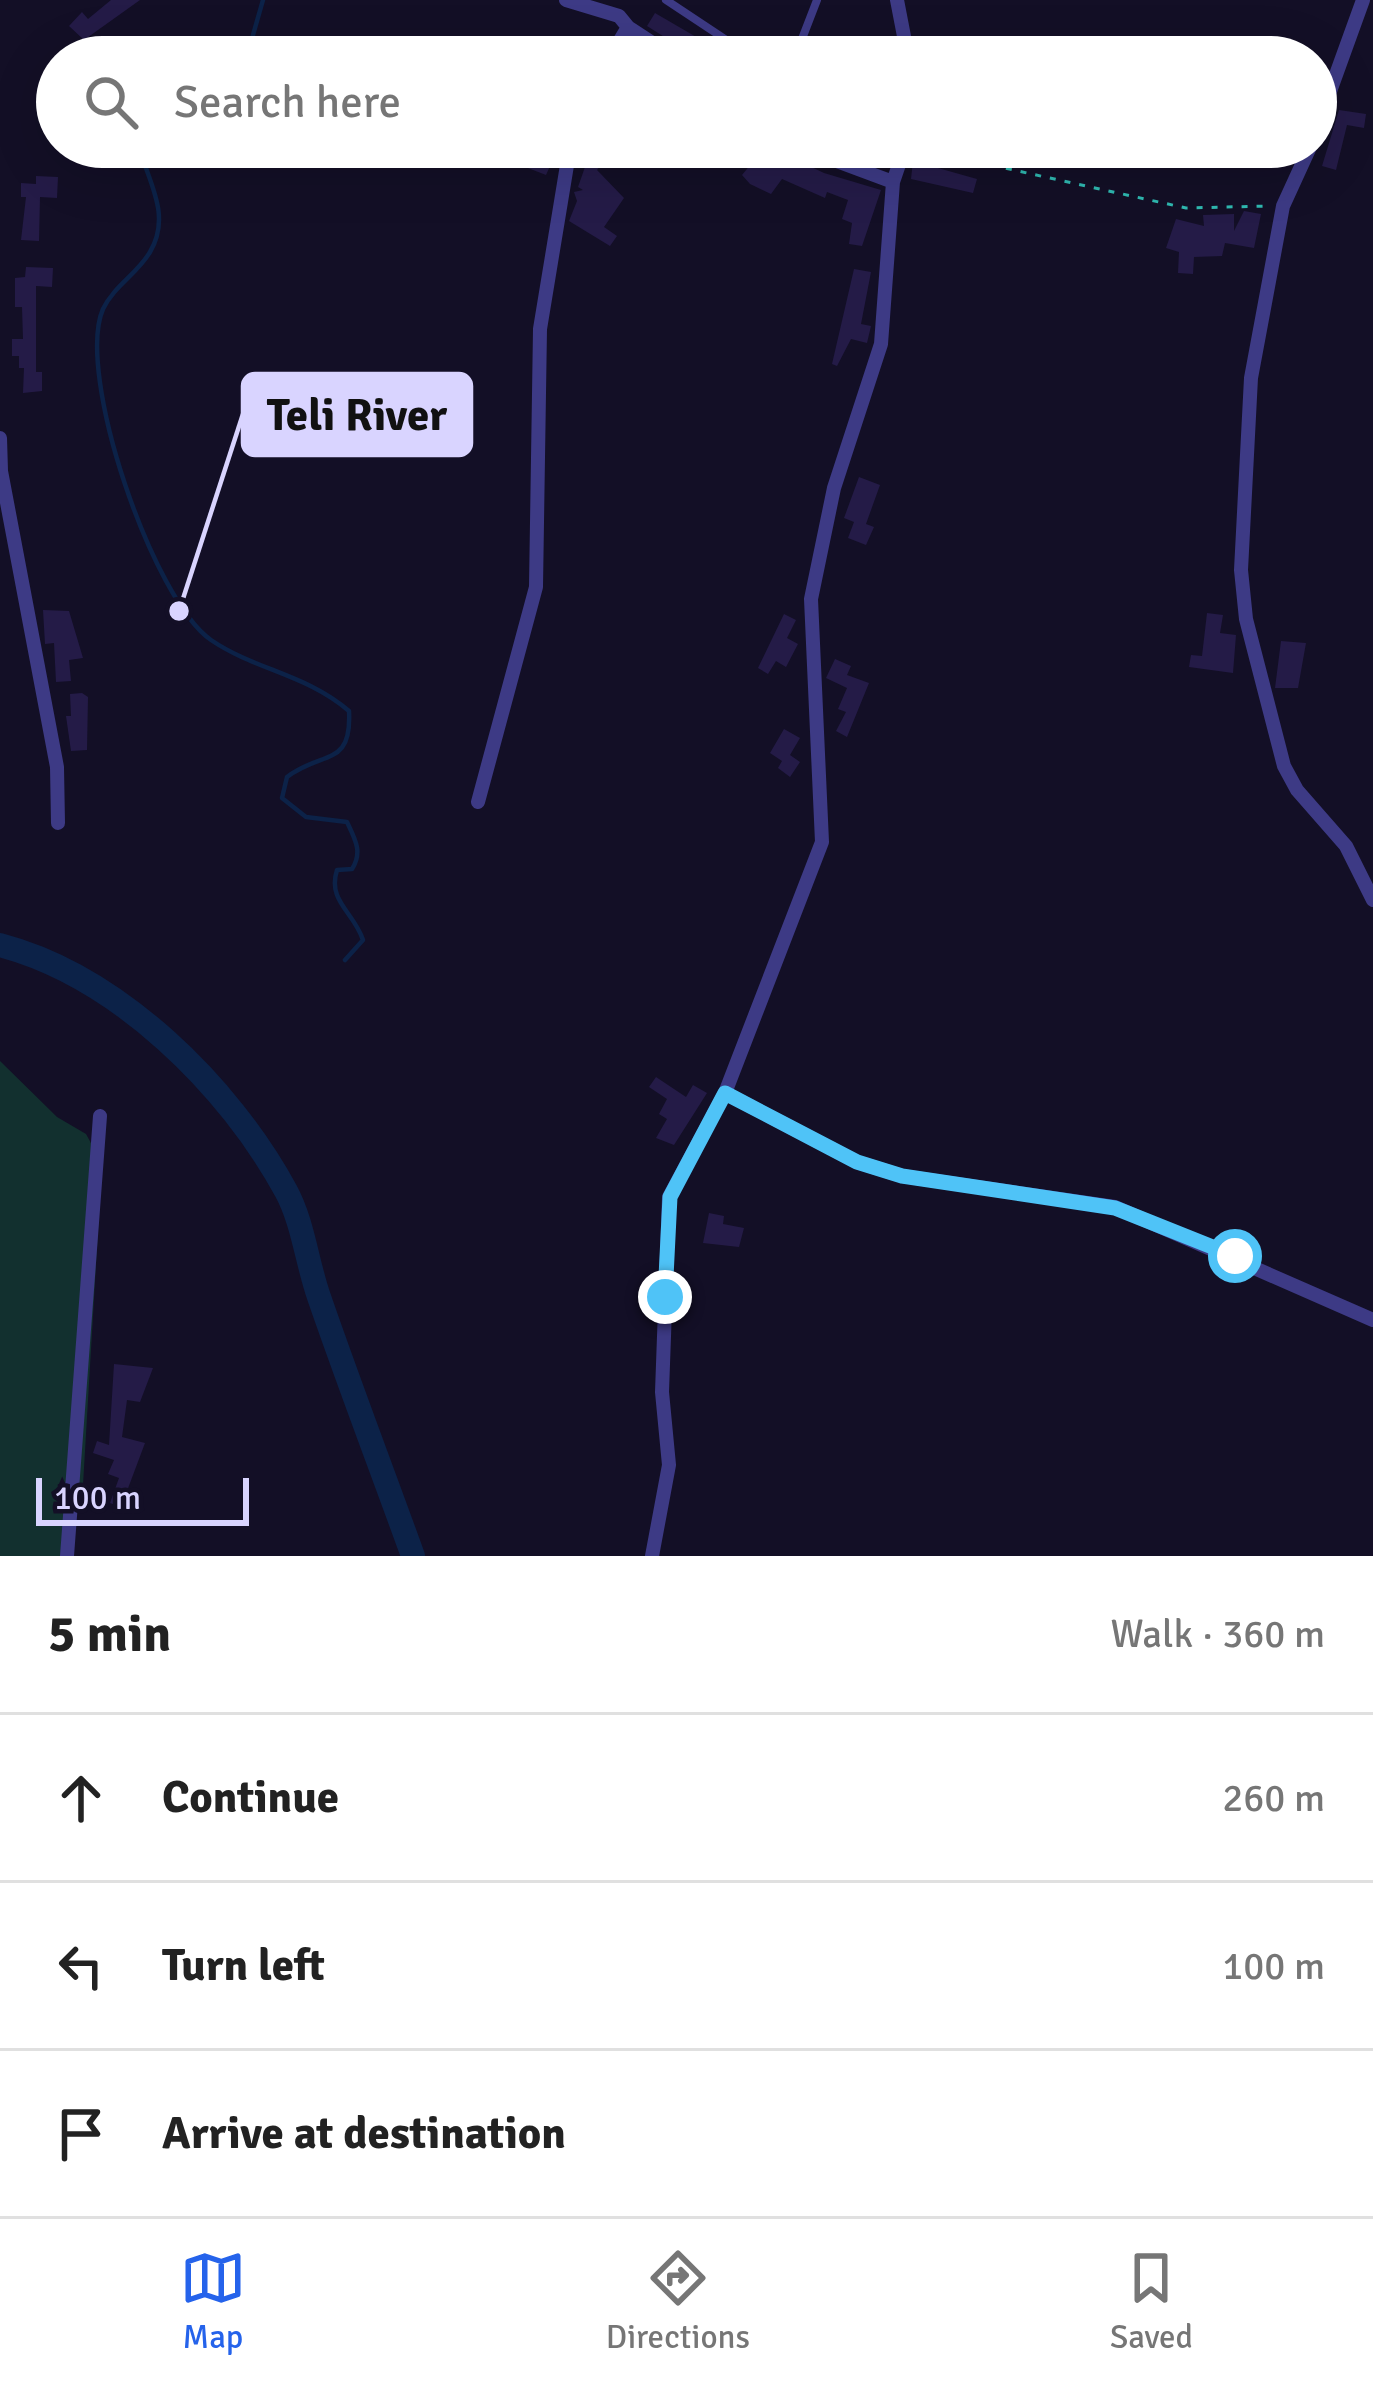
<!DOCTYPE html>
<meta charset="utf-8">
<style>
body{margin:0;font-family:Signika,sans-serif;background:#f2f2f2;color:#222}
.scale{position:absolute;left:36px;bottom:30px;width:213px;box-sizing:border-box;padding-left:12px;border:6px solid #d9d4ff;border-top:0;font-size:33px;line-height:42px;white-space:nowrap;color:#d9d4ff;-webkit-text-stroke:9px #130f26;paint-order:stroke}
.stop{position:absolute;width:36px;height:36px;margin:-27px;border:9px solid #4fc3f7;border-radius:50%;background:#fff}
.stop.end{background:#4fc3f7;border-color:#fff;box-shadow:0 3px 12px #0008}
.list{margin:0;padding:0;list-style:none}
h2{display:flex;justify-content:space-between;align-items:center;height:156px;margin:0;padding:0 48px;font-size:51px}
h2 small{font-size:39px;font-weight:400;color:#767676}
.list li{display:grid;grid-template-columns:78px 1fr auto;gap:36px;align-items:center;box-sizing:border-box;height:168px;padding:0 48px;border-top:3px solid #e0e0e0}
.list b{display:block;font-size:45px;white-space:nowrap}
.list em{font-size:39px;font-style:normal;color:#767676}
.icon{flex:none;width:66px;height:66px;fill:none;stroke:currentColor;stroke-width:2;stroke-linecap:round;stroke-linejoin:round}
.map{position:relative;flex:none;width:1373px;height:1556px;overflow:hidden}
.search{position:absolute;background:#fff;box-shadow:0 12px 48px #0002;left:36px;right:36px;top:36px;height:132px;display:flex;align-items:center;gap:30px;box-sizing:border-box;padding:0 42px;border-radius:66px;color:#767676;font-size:45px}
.sheet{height:660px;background:#fff}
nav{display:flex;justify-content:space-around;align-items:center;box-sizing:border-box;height:168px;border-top:3px solid #e0e0e0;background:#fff;font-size:33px;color:#767676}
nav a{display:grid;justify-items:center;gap:6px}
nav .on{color:#2563eb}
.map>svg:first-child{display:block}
.green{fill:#12302f}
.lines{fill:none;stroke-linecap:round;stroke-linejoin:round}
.stream{stroke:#0c2248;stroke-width:4.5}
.river{stroke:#0c2248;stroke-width:24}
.building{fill:#241b47}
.path{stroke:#2fb8b0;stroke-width:3;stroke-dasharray:6 9;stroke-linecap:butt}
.lane{stroke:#3d3a85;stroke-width:8}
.street{stroke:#3d3a85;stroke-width:14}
.route{stroke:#4fc3f7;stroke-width:15}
.leader{fill:none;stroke:#d9d4ff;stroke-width:4.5}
.callout-dot{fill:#d9d4ff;stroke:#130f26;stroke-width:4.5}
.callout{fill:#d9d4ff;stroke:#d9d4ff;stroke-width:4.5}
.callout-label{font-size:45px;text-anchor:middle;font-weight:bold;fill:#111}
</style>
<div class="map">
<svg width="1373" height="1556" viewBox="0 0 1373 1556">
<rect width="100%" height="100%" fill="#130f26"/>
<!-- green -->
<path class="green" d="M0,1061L57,1117L86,1134L102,1163L83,1485L67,1556H0Z"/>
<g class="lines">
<!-- stream -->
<path class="stream" d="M236,57L251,42L263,0
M139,147C148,181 172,215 150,252C138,273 114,286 103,309C75,373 153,600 211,640C255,670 306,674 349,711C352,768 322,750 287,777L282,798L306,817L347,822C355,839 363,852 352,869L337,870C327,901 354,912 363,940L345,960"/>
<!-- river -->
<path class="river" d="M0,945C118,976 229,1086 286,1191C303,1222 307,1263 319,1297C349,1384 382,1470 413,1556"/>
</g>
<!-- building -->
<path class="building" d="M111,0H140L84,40L69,26L82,12L88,19Z
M655,13L710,45L728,57H699L677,45L647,26Z
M1339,110L1366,114L1364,128L1347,125L1336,170L1322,166Z
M510,147H531L554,157L546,175L505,159Z
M592,147H614L597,170L624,198L604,227L617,236L610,246L569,221L577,201L574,192L583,190L578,187Z
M765,147H788L784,154L824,173L881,190L862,246L849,244L852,223L842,219L848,200L827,192L825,198L782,179L771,194L750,184L742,175Z
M913,161L977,179L973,193L911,179Z
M36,176L58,177L57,198L40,197L39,241L21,240L26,197H21V183L36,184Z
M1244,211L1261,214L1254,248L1225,243L1222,256L1194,257L1193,274L1178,273L1179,252L1166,248L1176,219L1204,226L1203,215L1234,214V231Z
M26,267L53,268L52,287L36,286V372H42V391L23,393L24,368H19V356H12V339H23L22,307H15V278L25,277Z
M854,269L871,272L861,324L871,326L867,343L851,339L837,366L832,364Z
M859,477L880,485L866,524L874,527L866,545L848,538L854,522L844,518Z
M43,610L69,611L83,658L69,660L71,681L56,682L54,643L45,644Z
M1207,613L1223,615L1220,633L1236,635L1233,673L1189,667L1191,655L1202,656Z
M784,614L796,620L787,638L798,644L786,667L776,661L768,674L758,668Z
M1281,641L1306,643L1298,688H1275Z
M835,659L851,666L847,675L869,683L847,737L836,731L846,712L838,709L847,688L826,678Z
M82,693L88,697L87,750L71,751L66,716H71L70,694Z
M784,729L800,738L790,755L800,762L790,777L778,768L782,761L770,753Z
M656,1077L686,1097L693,1085L707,1093L674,1145L656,1138L667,1119L659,1114L667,1099L649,1087Z
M709,1213L724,1216L723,1224L744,1228L739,1247L703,1243Z
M114,1364L153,1368L140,1402L127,1400L122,1437L145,1443L121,1507L110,1503L119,1478L108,1474L114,1460L93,1453L97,1441L109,1445Z"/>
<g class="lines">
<!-- path -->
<path class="path" d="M918,149L1186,208L1268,206"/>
<!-- lane -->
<path class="lane" d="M666,0L752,57
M795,57L817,0"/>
<!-- street -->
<path class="street" d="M566,0L619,16L628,27L610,57
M897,0L908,57
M628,27L674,57
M1316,130L1363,0
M799,147L893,182
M1310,147L1283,206L1251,378L1241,570L1246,619L1284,766L1297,790L1346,846L1373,900
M0,438L1,471L57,767L58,823
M478,802L536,587L540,329L570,147
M725,1093L857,1162L902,1176L1115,1207L1373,1320
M67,1556L100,1116
M652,1556L669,1465L662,1392L669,1197L725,1093L822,842L811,599L834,488L881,344L893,182L905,147"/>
</g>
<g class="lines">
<!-- route -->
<path class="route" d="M665,1297L670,1197L725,1093L857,1162L902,1176L1115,1208L1235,1256"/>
</g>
<!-- callouts -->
<path class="leader" d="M179 611L243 414"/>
<circle class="callout-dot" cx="179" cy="611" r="12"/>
<rect class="callout" x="243" y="374" width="228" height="81" rx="12"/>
<g class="callout-label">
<text x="357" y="430">Teli River</text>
</g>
</svg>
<div class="scale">100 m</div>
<div class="stop" style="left:1235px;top:1256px"></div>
<div class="stop end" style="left:665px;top:1297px"></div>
<div class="search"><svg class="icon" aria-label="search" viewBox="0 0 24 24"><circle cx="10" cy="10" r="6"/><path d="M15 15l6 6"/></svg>Search here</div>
</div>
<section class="sheet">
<h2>5 min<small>Walk · 360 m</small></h2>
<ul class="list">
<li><svg class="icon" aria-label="ahead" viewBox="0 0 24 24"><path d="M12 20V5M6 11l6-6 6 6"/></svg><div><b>Continue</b></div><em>260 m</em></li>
<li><svg class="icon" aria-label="left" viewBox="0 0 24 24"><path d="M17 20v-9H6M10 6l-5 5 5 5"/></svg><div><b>Turn left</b></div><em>100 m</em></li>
<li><svg class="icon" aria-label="arrive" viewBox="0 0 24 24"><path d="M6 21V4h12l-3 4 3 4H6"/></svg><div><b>Arrive at destination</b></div></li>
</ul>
</section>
<nav>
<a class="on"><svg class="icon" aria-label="map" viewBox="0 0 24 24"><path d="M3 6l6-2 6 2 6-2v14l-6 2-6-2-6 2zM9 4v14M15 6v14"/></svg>Map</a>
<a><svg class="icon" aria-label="directions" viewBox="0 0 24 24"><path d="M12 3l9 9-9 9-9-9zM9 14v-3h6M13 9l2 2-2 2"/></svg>Directions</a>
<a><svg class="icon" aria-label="saved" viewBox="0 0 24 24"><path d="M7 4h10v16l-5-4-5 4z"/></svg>Saved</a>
</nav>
